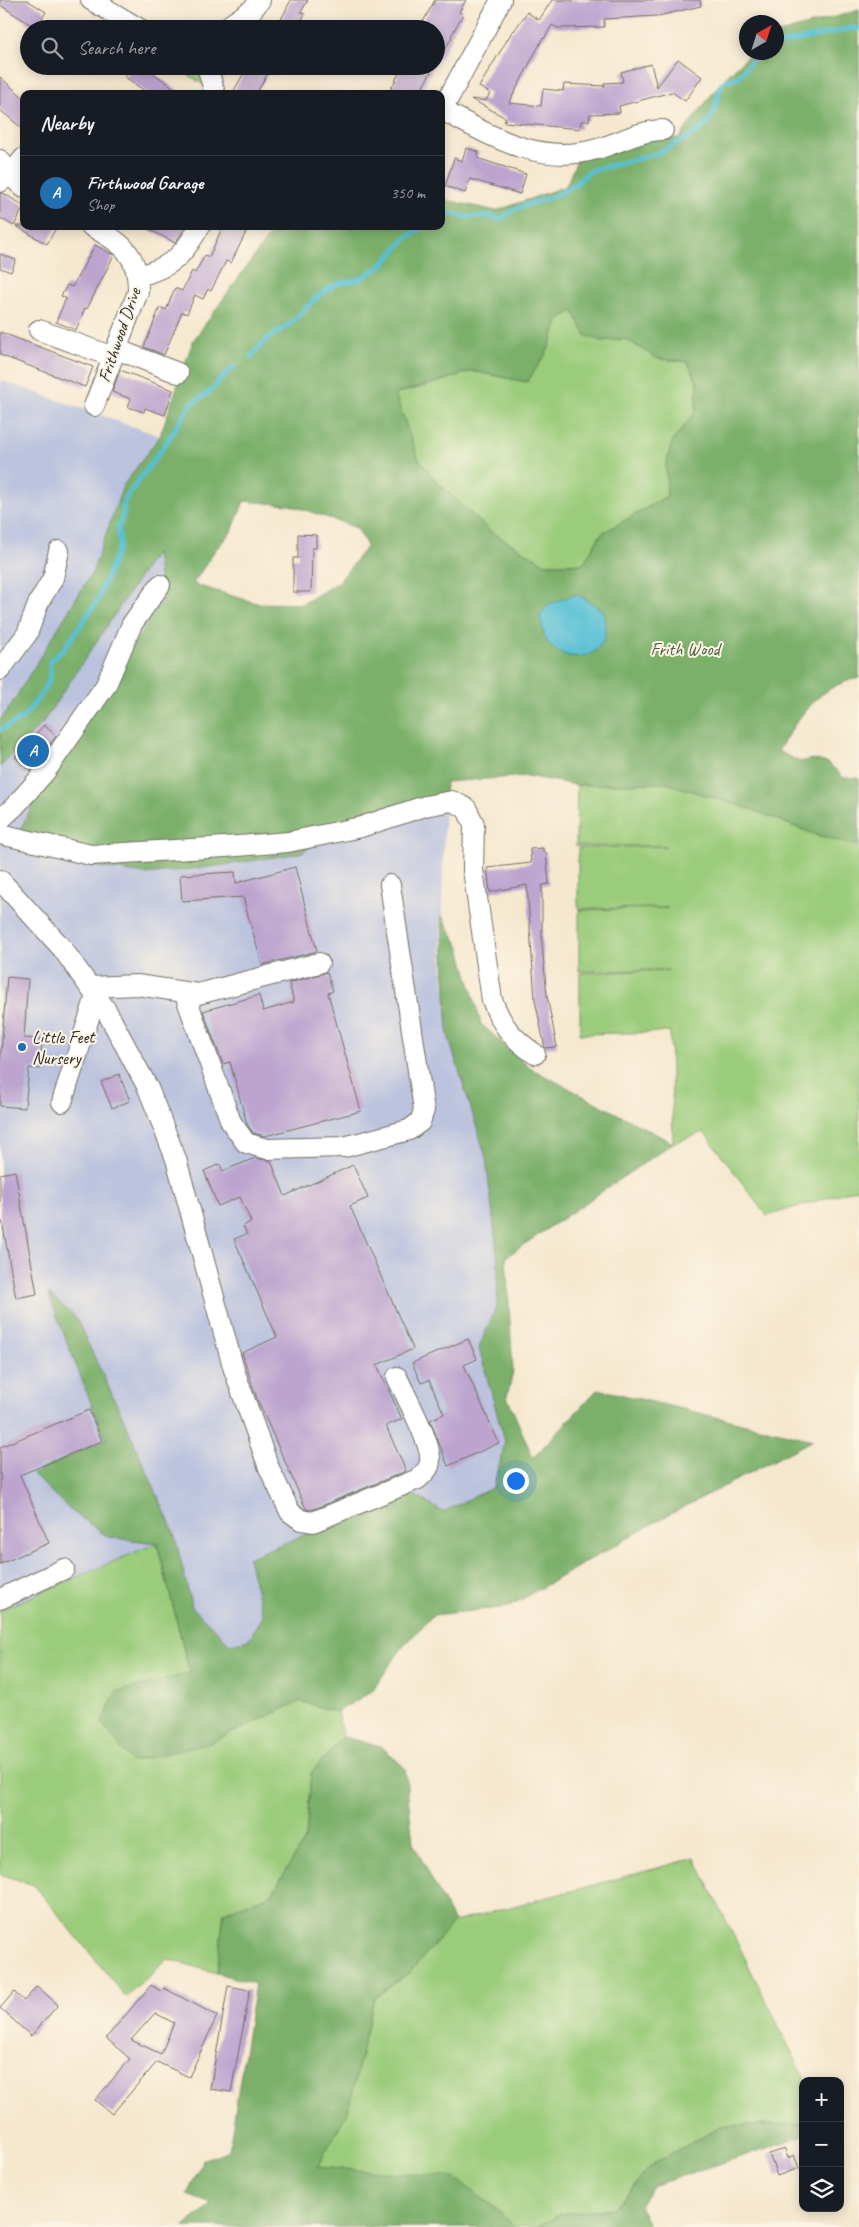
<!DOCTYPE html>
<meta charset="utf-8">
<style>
body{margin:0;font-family:Caveat,sans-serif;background:#20242c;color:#f1f3f6}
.controls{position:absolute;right:15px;bottom:15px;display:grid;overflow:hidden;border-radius:10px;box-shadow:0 2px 12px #0003}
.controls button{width:45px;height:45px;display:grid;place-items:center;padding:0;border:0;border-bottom:1px solid #363941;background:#171b24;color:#f1f3f6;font:25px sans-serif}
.compass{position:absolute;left:739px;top:15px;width:45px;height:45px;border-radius:50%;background:#171b24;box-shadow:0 2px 12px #0003;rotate:39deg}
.you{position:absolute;left:515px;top:1480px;width:18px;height:18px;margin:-12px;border:4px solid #fff;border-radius:50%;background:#1a73e8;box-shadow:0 0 0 8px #1a73e833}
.badge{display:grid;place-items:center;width:32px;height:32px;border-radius:50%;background:#1f6fb2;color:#fff;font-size:16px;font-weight:700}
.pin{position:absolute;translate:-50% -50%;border:2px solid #fff;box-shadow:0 1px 5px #0006}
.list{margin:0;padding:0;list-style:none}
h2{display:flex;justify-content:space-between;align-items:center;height:65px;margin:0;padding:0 20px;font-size:21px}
h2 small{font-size:16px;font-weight:400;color:#9ea1a6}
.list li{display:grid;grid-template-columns:32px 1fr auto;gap:15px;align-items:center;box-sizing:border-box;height:75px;padding:0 20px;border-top:1px solid #363941}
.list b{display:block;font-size:19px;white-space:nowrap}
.list p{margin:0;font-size:16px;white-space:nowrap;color:#9ea1a6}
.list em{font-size:16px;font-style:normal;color:#9ea1a6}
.icon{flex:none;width:28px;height:28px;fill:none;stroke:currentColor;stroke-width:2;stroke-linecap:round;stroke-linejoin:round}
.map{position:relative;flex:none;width:859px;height:2227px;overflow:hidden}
.search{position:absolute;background:#171b24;box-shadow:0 2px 12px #0003;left:20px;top:20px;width:425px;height:55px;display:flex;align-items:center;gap:12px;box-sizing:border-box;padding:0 18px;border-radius:28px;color:#9ea1a6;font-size:19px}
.panel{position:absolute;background:#171b24;box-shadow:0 2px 12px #0003;left:20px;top:90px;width:425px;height:140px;border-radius:10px}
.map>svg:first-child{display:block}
.industrial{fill:#bcc3de}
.green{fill:#9bcc7b;stroke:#637c53}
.forest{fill:#7cb06b;stroke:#546e4b;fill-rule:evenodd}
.water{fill:#57c0d4;stroke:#417680}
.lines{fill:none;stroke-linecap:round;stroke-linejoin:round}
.stream{stroke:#57c0d4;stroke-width:5}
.building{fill:#bca4cf;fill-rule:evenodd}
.minor-casing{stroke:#726d64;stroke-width:22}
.minor{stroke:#fff;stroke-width:20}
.poi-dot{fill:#1f6fb2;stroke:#fcf5e5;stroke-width:2}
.labels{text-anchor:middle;stroke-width:4;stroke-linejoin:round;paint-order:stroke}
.street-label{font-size:18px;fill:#2b2b2b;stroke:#fcf5e5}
.park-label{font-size:18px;fill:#4d5b43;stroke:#fcf5e5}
.poi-label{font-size:18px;fill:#2b2b2b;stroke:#fcf5e5;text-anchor:start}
</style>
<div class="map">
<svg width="859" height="2227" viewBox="0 0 859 2227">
<rect width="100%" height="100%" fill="#fcf5e5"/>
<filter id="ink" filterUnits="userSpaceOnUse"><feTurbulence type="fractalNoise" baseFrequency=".02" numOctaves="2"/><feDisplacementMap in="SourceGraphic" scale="10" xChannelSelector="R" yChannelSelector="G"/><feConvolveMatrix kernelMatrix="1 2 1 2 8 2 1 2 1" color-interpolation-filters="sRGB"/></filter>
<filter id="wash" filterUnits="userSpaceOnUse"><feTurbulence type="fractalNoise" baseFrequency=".0096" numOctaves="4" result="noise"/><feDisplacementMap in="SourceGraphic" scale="20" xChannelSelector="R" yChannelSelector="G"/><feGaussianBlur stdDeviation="1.12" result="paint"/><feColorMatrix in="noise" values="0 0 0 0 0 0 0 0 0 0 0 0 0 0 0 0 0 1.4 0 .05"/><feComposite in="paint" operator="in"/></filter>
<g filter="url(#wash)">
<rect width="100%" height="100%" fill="#f5e8cf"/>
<!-- industrial -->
<path class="industrial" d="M0,380L160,436L123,486L93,571L8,710L0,720Z
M156,551L162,600L135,640L71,846L87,865L145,874L217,866L445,793L441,944L448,1035L486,1157L498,1261L497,1305L479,1348L505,1442L494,1487L443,1512L409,1492L248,1558L263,1617L248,1640L230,1644L192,1607L183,1571L124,1420L76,1318L49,1294L105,1439L33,1474L108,1537L157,1543L0,1610V767L43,722Z"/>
<!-- green -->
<path class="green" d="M175,66H230L214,92Z
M573,310L602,341L626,339L656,358L688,362L698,384L695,413L673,440L666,464L667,496L601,534L583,564H546L491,532L435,480L418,458L395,394L430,385L472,371L527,382L547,352L559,318Z
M666,783L753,810L816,835L859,846V1188L767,1216L704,1132L673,1143L670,1032L580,1034V973L669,970L579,971V910L668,908L578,909V848L666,846H576L577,785Z
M157,1543L190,1674L210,1743L300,1701L337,1712L343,1737L311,1773L306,1838L271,1895L224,1912L217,1973L168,1959L126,1997L34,1885L0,1874V1610Z
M695,1858L806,2081H803V2124L723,2126L654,2163L614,2208L559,2214L537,2227H515L490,2204L317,2167L348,2111L374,1998L411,1971L454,1922Z"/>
<!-- forest -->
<path class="forest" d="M859,10V678C817,686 799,717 778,751L800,762L813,759L830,764L844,778H859V846L816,835L753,810L666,783L577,785L527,776L446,782L445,793L342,828L300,853L217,866L145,874L87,865L71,846L19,832L45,782L162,600L156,552L43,722L0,767V720L8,710L93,571L123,486L160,436L193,341L276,226H441V199L496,211L566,186L577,160L657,139L679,138L721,82L751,53L776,52L777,34ZM573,311L586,336L602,341L626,339L656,358L688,362L698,384L695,413L673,440L666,464L667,496L601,534L583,564H546L491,532L435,480L418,458L395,394L472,371L527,382L547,352L559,319ZM244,501L290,505L332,519L357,528L367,546L339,582L302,604L256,603L193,584L215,550L232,531Z
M442,916L460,948L481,1024L530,1068L673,1143L506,1257L513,1371L507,1397L533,1458L598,1389L813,1440L659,1520L508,1607L433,1615L402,1648L372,1691L337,1712L300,1701L210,1743L132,1762L102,1723L116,1692L190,1673L157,1543L108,1537L69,1509L33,1474L105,1439L48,1293L76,1318L124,1420L174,1533L192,1607L230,1644L248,1640L263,1617L248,1558L409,1492L443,1512L494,1487L505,1442L479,1348L497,1305L498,1261L486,1157L448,1035Z
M343,1737L381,1746L405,1768L413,1843L454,1922L411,1971L374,1998L348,2111L317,2167L454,2177L490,2204L515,2227H183L212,2204L187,2195L203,2160L229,2150L255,1984L217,1973L224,1912L271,1895L306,1838L311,1773Z
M803,2124V2136L652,2186L639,2205L650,2227H537L559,2214L614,2208L654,2163L723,2126Z"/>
<!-- water -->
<path class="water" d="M577,594L604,611C603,619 607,632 604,639C593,664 561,661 546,640C543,634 542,624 540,617L547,605Z"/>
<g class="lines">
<!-- stream -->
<path class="stream" d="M776,45L852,28L859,29
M441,212L467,217L489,216L500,219L515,209L556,195L574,185L590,171L656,154L687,138L704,127L713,115L721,85L726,80L738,78L759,52
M251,357L265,341L292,322L319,295L337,284L360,279L381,266L407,237L426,226
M0,730L22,719L41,695L50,678V661L63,650L97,602L120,544L118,527L123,515L124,501L164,446L191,404L208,393L234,366"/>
</g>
<g id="blocks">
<!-- building -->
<path class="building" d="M0,0H27L46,12L36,28L0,5Z
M291,0H308L301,12L305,14L297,29H276Z
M435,0H466L459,12L463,14L451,36L452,37L436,65V29H419Z
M552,0H700L701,6L658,16L604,19V27L558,28L552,25L544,39L543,38L509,103L541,106L543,89L563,91L564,84L605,86L604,83L623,82L621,72L651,64L657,87L678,59L702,77L685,101L672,92L619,106L620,113L590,114L589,121H581L580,129L504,122L506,118L471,99L486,101L490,93L479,87L513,30L514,31L527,12L539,20Z
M133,66H143L183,94H149L125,77Z
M248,66H272L256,94H232Z
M403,66H434L419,94H388Z
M0,77L24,98V130L0,110Z
M466,148L479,152L477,158L526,174L520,194L470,179L465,193L445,186L454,158L462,161Z
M3,193L24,206L14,226L0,218V194Z
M16,226H57L47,244Z
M143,226H186L175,243Z
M223,226H249L231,263L226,261L211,291L208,289L203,299L195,295L187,314L182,312L164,355L144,347L160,307L166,310L175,288L182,291L192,271L195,273L205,255L209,257Z
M95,245L114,255L87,309L85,308L76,330L56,322L66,298L61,296L67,285L72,287Z
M0,254L16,260L11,272L0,268Z
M0,332L93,367L85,387L0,355Z
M120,370L173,390L165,415L145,408L144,412L128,407L131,399L112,392Z
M298,534L316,535V548H312L311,592H293V558H298Z
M44,725L56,736L30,771L15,757Z
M543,848V852H546L549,884L542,885V944L547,996L557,1047L545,1048L535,1000L527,885L490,892L487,868L531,863L530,849Z
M295,867L317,951L262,965L243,897L182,901L180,875L235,872L236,883Z
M327,972L333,991L328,993L361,1111L265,1136L253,1133L247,1124L230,1062L223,1064L203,1011L259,995L263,1011L294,1002L289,983Z
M7,977L28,979L24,1038L42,1039L40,1069L29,1068L25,1108L0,1106V1064Z
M119,1074L130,1101L112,1108L101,1082Z
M255,1158L271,1161L285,1196L353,1165L368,1198L350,1206L413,1349L377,1365L402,1419L386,1426L406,1471L312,1510L306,1509L257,1399L242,1353L277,1337L234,1239L247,1234L243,1226L251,1222L240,1197L218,1206L204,1171L220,1164L223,1171Z
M15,1171L37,1294L16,1298L2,1221H0V1174Z
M468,1339L477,1359L464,1365L499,1443L448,1466L430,1420L444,1414L429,1380L421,1383L412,1363Z
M89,1410L102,1441L20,1475L49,1543L0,1564V1447Z
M151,1985L162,1992L164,1988L217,2016L189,2077L157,2062L112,2114L95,2100L130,2059L106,2038ZM155,2013L174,2023L161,2054L131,2040Z
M37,1986L58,2005L31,2036L0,2008L14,1992L24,2001Z
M228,1986L250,1990L231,2092L210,2089Z
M785,2149L788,2158L794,2155L799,2168L777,2176L769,2154Z"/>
</g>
</g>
<g filter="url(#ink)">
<use href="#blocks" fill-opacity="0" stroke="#726d64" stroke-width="1"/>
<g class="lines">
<!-- minor casing -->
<g class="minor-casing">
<path id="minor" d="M91,0L140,29
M224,29L253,9L260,0
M207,66L215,94
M442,110C491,136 539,166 597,149C619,143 641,130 663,130
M441,112L501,0
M0,160L10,175L24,188
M0,182L10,175L24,158
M91,226C122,243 139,254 138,292L94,406
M138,276C172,267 182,257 200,226
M39,330L113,357
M116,349L178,373
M0,670L27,634L39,602L53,578L59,551
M0,820L15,806L45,772L106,685L132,624L160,585
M0,834L91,855L225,847L288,842L361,827L425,806L452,801L466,808L474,824L473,870L492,1000C502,1026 512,1038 535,1054
M0,880L62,948L106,1010L148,1088L176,1159L234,1370L269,1468L290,1512L301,1520L313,1522L418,1479C424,1473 430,1469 430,1460C432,1444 404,1393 397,1377
M90,987L137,985L198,994L319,963
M184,992L231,1122L246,1143L267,1149L344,1147L409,1130L420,1122L424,1110L390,885
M62,1102L96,996
M0,1599L64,1569"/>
</g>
<!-- minor -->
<use href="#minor" class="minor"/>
</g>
</g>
<!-- markers -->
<circle class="poi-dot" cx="22" cy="1047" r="5"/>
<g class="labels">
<!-- street labels -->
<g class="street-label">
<text transform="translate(119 335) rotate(-71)" y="6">Frithwood Drive</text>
</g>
<!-- park labels -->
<g class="park-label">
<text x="685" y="655">Frith Wood</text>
</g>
<!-- poi labels -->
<g class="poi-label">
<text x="32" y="1043">Little Feet<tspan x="32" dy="21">Nursery</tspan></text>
</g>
</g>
</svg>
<div class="controls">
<button>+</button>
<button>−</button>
<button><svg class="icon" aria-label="layers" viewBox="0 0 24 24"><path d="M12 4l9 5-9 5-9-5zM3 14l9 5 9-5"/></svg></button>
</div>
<svg class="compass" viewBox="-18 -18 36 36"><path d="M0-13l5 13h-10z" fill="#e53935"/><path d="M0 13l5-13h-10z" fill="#9ea1a6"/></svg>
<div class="you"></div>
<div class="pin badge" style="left:33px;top:751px">A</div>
<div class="search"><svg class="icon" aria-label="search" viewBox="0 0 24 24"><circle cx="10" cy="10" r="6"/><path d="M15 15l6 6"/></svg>Search here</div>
<section class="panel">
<h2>Nearby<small></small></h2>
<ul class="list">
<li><span class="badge">A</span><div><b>Firthwood Garage</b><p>Shop</p></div><em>350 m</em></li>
</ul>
</section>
</div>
